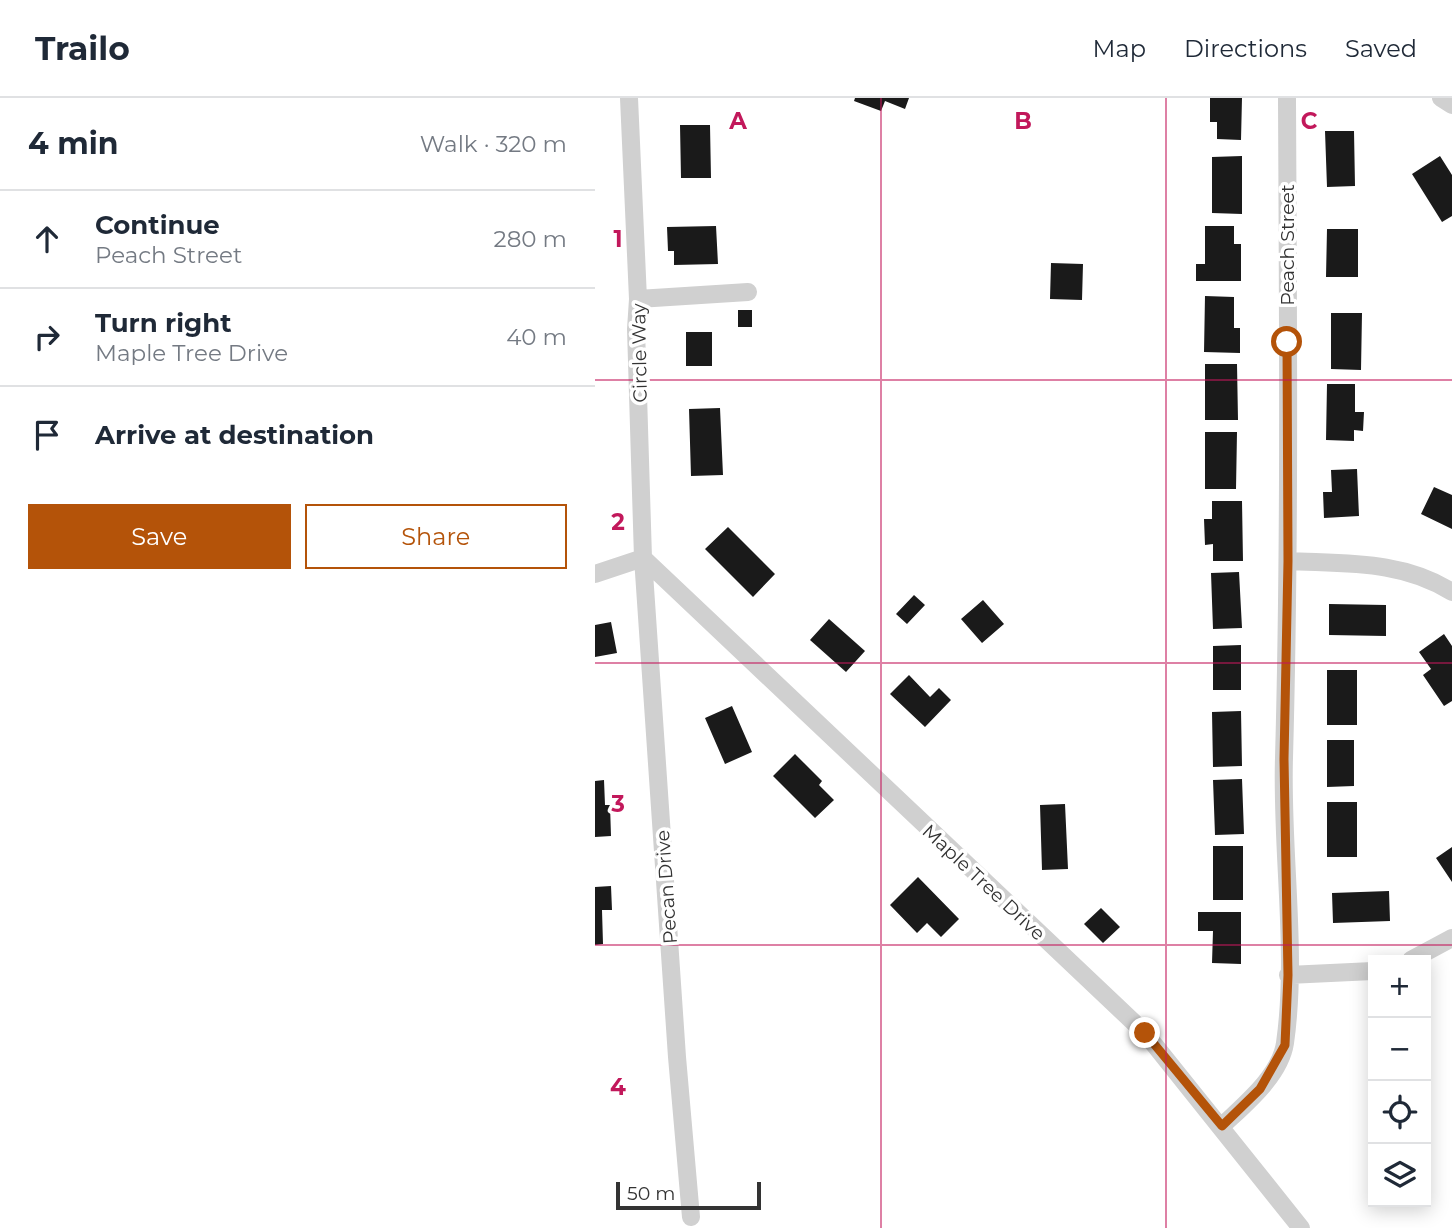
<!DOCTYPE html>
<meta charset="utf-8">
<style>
body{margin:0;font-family:Montserrat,sans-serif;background:#f6f6f7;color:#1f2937}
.controls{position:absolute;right:21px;bottom:21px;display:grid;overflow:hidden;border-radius:0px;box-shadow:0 4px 18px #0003}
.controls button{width:63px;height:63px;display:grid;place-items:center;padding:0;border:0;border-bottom:2px solid #e0e1e3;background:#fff;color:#1f2937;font:35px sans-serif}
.scale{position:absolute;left:21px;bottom:18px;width:145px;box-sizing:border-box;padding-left:7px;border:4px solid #333;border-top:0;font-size:19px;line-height:24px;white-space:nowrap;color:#333;-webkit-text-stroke:5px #fff;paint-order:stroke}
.stop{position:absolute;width:21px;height:21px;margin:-16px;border:5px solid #b45309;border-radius:50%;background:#fff}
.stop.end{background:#b45309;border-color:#fff;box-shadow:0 2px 7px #0008}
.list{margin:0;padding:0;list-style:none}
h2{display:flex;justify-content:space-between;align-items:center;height:91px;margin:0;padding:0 28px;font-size:30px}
h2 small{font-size:23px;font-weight:400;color:#747a83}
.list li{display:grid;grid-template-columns:46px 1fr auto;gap:21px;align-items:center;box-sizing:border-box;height:98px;padding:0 28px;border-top:2px solid #e0e1e3}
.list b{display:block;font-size:26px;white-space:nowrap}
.list p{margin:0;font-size:23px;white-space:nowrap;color:#747a83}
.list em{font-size:23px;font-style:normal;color:#747a83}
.actions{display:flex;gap:14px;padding:21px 28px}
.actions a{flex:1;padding:16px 0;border:2px solid #b45309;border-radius:0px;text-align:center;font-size:24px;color:#b45309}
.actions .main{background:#b45309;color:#fff}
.icon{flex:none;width:38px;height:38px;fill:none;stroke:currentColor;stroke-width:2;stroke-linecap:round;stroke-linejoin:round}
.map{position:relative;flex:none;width:857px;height:1130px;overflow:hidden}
header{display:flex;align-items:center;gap:42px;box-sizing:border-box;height:98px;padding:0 35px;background:#fff;border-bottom:2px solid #e0e1e3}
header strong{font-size:33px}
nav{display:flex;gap:38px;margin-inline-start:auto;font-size:24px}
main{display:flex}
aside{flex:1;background:#fff}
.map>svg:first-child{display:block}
.building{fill:#1a1a1a}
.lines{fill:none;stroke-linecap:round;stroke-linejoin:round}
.minor{stroke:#d0d0d0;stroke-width:18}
.route{stroke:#b45309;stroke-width:9}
.grid{fill:none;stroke:#c2185b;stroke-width:2;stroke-opacity:0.55}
.labels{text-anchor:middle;stroke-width:7;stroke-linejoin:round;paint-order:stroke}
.street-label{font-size:19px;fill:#333;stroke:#fff}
.grid-label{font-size:23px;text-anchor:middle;font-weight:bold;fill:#c2185b;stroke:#fff;stroke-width:7;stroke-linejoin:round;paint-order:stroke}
</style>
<header>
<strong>Trailo</strong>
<nav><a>Map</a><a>Directions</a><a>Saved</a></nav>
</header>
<main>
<aside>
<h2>4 min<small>Walk · 320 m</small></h2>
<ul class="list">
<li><svg class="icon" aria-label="ahead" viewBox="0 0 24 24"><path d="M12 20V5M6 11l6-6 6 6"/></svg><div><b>Continue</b><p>Peach Street</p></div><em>280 m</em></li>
<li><svg class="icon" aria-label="right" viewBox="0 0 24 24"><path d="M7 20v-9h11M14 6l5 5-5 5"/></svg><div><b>Turn right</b><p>Maple Tree Drive</p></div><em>40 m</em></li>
<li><svg class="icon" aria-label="arrive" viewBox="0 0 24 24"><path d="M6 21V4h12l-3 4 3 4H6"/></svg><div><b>Arrive at destination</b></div></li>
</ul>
<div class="actions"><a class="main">Save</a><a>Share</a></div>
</aside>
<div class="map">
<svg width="857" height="1130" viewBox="0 0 857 1130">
<rect width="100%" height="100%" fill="#fff"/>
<!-- building -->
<path class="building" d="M260,0H314L310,11L290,3L286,13L259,3Z
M615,0H647L646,42L622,41V24H615Z
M85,27H115L116,80H86Z
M730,33H759L760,88L732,89Z
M647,58V116L617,115V59Z
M845,58L857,77V118L847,124L817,76Z
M121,128L123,166L79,167V153H73L72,129Z
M610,128H639V146H646V183H601V166H610Z
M732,131H763V179H731Z
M456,165L488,166L487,202L455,201Z
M610,198L639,199V230H645V255L609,254Z
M143,212H157V229H143Z
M736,215H767L766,272L736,271Z
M91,234H117V268H91Z
M610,266H642L643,322H610Z
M732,286H760V314H769L768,333L759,332V343L731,342Z
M125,310L128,377L96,378L94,311Z
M610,334H642L641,391H610Z
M762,371L764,418L729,420L728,394H737L736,372Z
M839,389L857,397V431L826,416Z
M617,403H647L648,463H618V446L610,447L609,421H617Z
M133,429L180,476L158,499L110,451Z
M644,474L647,530L618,531L616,475Z
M319,497L330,507L312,526L301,516Z
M388,502L409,526L387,545L366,521Z
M734,506L791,507V538L734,537Z
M234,521L270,553L251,574L215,542Z
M16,524L22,555L0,559V527Z
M849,536L857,548V603L849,608L828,577L836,571L824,554Z
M646,547V592H618V548Z
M732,572H762V627H732Z
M314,577L335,599L344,590L356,602L330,629L295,596Z
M137,608L157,654L130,666L110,620Z
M646,613L647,668L618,669L617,614Z
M732,642H759V688L732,689Z
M200,656L227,683L224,687L239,702L220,720L178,678Z
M647,681L649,736L620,737L618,682Z
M9,682L10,707H15L16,738L0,739V683Z
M732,704H762V759H732Z
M470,706L473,771L447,772L445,707Z
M618,748H648V802H618Z
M857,749V784L841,760Z
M323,779L364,821L346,839L332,825L322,835L295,807Z
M16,788L17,812H7L8,846L0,847V789Z
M794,793L795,823L738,825L737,795Z
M506,810L525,829L508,845L489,826Z
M603,814H646V866L617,865L618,833H603Z"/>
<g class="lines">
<!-- minor -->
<path class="minor" d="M34,0L43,201L41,231L48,460L82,959L96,1119
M846,0L857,7
M43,201L153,194
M48,460L550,935L706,1130
M693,463C750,466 807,462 857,494
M0,476L48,460
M816,862L857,840
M693,877L778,873
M627,1028C650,1006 685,978 690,945C703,854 686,752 689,660C695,440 693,220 692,0"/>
</g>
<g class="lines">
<!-- route -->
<path class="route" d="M550,935L627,1028L665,991L690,947L693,877L689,661L693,463L692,244"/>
</g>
<!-- grid -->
<path class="grid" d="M286,0V1130M571,0V1130M0,282H857M0,565H857M0,847H857"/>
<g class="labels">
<!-- street labels -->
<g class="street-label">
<text transform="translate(692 147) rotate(-90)" y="7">Peach Street</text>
<text transform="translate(44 255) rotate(-91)" y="7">Circle Way</text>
<text transform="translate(389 784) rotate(43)" y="7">Maple Tree Drive</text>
<text transform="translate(71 789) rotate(-94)" y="7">Pecan Drive</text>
</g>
</g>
<g class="grid-label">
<text x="143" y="31">A</text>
<text x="428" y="31">B</text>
<text x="714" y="31">C</text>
<text x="23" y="149">1</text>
<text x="23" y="432">2</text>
<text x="23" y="714">3</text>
<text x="23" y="997">4</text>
</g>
</svg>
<div class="controls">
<button>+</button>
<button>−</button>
<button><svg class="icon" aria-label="locate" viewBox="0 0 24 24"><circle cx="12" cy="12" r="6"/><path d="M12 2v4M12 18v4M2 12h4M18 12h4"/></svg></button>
<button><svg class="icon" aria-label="layers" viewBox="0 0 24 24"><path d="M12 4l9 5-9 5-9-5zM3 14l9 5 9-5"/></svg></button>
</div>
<div class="scale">50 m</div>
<div class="stop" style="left:692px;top:244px"></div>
<div class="stop end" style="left:550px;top:935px"></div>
</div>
</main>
